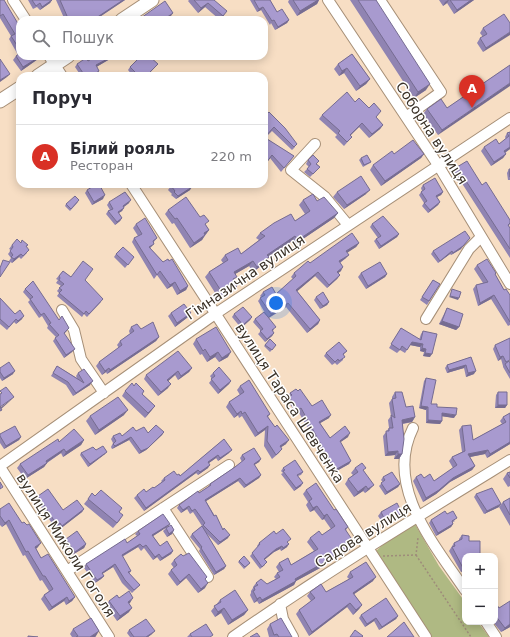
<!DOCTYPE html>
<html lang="uk">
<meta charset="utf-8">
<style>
body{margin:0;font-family:"DejaVu Sans",sans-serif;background:#f7f7f7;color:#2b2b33}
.controls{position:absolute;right:12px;bottom:12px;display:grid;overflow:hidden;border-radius:8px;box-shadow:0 2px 10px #0003}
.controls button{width:36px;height:36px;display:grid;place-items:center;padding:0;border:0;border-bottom:1px solid #e1e1e2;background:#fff;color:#2b2b33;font:20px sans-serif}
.you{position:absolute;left:276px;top:303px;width:14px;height:14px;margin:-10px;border:3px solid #fff;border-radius:50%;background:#1a73e8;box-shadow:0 0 0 6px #1a73e833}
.badge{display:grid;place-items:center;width:26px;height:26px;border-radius:50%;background:#d93025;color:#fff;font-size:13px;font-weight:700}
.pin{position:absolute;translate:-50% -33px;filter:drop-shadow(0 1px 2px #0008)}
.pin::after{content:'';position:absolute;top:21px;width:14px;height:12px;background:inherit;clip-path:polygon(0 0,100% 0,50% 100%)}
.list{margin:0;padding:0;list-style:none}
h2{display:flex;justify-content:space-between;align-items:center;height:52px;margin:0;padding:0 16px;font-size:17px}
h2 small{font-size:13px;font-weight:400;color:#7c7c81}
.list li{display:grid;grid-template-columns:26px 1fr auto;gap:12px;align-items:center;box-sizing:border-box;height:64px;padding:0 16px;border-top:1px solid #e1e1e2}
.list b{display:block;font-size:15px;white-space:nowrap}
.list p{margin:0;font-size:13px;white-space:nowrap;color:#7c7c81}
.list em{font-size:13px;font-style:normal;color:#7c7c81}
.icon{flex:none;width:22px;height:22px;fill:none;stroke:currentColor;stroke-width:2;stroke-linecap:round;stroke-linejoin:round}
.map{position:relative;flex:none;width:510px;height:637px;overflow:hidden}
.search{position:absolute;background:#fff;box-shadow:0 2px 10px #0003;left:16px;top:16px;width:252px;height:44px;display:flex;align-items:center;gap:10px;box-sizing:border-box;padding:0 14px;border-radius:12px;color:#7c7c81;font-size:15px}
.panel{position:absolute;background:#fff;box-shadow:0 2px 10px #0003;left:16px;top:72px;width:252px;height:116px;border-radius:12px}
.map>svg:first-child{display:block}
.green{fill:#afb983}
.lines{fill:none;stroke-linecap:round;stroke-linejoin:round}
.minor-casing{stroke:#a68f77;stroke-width:12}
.major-casing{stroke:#a68f77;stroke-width:15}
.path{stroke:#9e8c7a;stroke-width:1.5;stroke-dasharray:2 2;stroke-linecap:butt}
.minor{stroke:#fff;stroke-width:10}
.major{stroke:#fff;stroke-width:13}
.wall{fill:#9084b2}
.shaded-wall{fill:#766c91}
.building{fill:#a89acf;stroke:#766c91}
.labels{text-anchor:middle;stroke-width:3;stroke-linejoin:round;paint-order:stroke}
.street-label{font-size:14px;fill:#3a3127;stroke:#fff}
</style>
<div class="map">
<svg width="510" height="637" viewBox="0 0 510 637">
<rect width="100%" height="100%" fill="#f7dec4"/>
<!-- green -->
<path class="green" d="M415,524L439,566L465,602V622H478L489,637H430L376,551L387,541Z"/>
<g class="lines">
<!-- minor casing -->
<g class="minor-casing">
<path id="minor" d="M13,0L26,20
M328,0L438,165L510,284
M380,0L441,92L406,117
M49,56L62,76
M315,144L291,170L325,197L348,225
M131,184L426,637
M62,310L74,330L81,359L104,393
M426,319L469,249L481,237
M413,428C384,486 434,544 465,590
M0,466L215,314L510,118
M0,467L109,637
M163,508L208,577
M67,571L229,465
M280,604L283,619L293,637
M486,622L496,637
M233,637C323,574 417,517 510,460"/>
</g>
<!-- major casing -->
<g class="major-casing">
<path id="major" d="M122,20L152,0
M38,76L68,56
M0,101L20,88"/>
</g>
<!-- path -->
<path class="path" d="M416,555L471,637
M383,556L416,555L418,538"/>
<!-- minor -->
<use href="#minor" class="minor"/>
<!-- major -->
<use href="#major" class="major"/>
</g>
<!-- wall -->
<path class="wall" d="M0,0L20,27V56H41L38,59L21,71L13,60L16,56L18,55L9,39L11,36L0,18Z
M28,0H52L50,3L40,10L37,7L33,9Z
M56,0H125L95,20L64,18Z
M189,0H214L224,15L220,20L205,7L198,13L188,1Z
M250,0H270L277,12L289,20L287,23L275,30L271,23L270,25L261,10L257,12Z
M289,0H319L317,4L297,16L288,2Z
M350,0H376L426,90L414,98Z
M439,0H474L454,14L447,3L443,6Z
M510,23L483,52L477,43L480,38L483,37L480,33L483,28Z
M352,54L370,79L366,84L356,91L344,73L339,76L334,69L338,64Z
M96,56H115L96,67L97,74L93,76H81L75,67L77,64L88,61Z
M158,64L148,75L149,76H131L132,75L128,70L130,67Z
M510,65L438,135L423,114L427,109L447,108Z
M355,102L369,108L381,111L376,117L383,125L380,129L369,138L359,127L350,135L352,137L344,146L335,137L337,135L319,119L322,115Z
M264,117L295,147L292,150L272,131L265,138L294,156L281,172L270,158L264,166Z
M510,132V149L505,153L506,154L503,158L491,166L481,151L484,147L499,144L506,139L505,137L507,133Z
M424,154L421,158L381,186L370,170L373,165Z
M361,158L371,162L370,163L363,167L359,160Z
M308,160L317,164L320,167L310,177L304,172L309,167L306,164Z
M457,167L482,185L510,220V224L509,226L510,228V258L454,171Z
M509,169H510V180H508L507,173Z
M245,184H251L249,187Z
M423,185L443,192L441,195L437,197L440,202L438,205L428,213L422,206L424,203L419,195L422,191L421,188Z
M171,186L190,190L176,199L171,195L172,194L168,190Z
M87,190L103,199L92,205L85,193Z
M337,192L366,194L344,209L333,197Z
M303,200L317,201L338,213L334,218L294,245L292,241L268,257H269L265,263L253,272L249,266L235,274L234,281L233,291L219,299L205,277L209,272L223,263L221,260L225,255L241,254L259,240L256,238L260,233L295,221L305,214L299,205Z
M78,202L70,211L65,206L66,204Z
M109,202L129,203L124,207L122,211L118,213L122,218L120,221L115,225L106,214L108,211L110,210L107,205Z
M168,210L206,225L209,230L202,240L190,248L174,223L172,224L165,214Z
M136,224L157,238L153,243L151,247L150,248L163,262L188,286L186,290L177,295L172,286L167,289L157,275L154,279L132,242L134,238L138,236L133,228Z
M372,224L399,234L397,237L379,249L374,241L376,239L378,238L370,227Z
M359,243L356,247L347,252L346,258L340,263L341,271L338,273L340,275L337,279L327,288L315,276L297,291L320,320L318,324L307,333L286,307L269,318L274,330L272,331L274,333L272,336L265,342L258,334L261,331L253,322L255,319L265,313L258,301L261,297L260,296L263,292L276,294L293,279L291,277L294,273L310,263Z
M12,245L27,247V253L21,259L19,257L12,263L9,261L11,258L8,254L11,250L9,249Z
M461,249L451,255L450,254L438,263L431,254L433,251Z
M116,254L134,257L125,268L114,257Z
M477,265L496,273L495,274L504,290L510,295V326V325L508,326L491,299L478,306L473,289L476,285L483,283L474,269Z
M63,271L71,277L85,280L101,302L87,317L84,314L82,317L57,296L59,293L57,291L61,286L56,283L58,280L56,279Z
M361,273L387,274L385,277L366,289L358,277Z
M433,280L440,284L427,305L420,300Z
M25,289L59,320L67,331L64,334L72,352L64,358L53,341L56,337L47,328L48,326L42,316L39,318L28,302L30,300L23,292Z
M316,297L329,302L327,305L320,309L314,300Z
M0,298L15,314L22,319L16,324L14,322L7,330L0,324Z
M447,308L459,327L456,330L439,324Z
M171,313L188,317L175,327L168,316Z
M234,314L252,317L250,320L241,328L232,317Z
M131,327L141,329L159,337L156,341L107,374L106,372L102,375L96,366L99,362L119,348L117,345L120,341L130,334L129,331Z
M401,328L419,340L421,334L423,331L430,357L423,356L424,352L420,351V347L410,345L405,353L400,350L397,353L389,348Z
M196,339L228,357L219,362L215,357L207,362L202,354L200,355L193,344Z
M270,339L276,345L270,352L264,346Z
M495,345L510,363V379L503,367V366L501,359L498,361L493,349Z
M347,351L343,355V360L337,365L335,363L332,365L324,356L326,353Z
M471,357L474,374L466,377L464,368L447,373L445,368L447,365Z
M57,366L77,378L76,376L78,373L90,385L73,396L66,385L51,376Z
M0,368L13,374L2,381L0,378Z
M192,368L189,372L178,380L175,375L168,381V388L158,396L144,379L146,375Z
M213,373L231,381L229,384L218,394L209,383L212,379L210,376Z
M426,378L431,404L437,407L454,418L442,416V421L440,424L426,423V410L419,408L424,381Z
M134,386L144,391L142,394L155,406L151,411L145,418L122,396L125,391Z
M240,386L270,414L268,417L286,444L281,447L282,449L279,453L272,459L264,446L265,430L255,437L242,416L239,418L238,415L234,418L226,407L229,402L240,395L237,390Z
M395,392L406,407L415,417L412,422L403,424L402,454L399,459H394L395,455L385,456L383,436L389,428L388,420L391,416L389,403L392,399V397Z
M498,392L507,405L505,408H495L496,395Z
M290,393L312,406L329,418L320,423L330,438L348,437L340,442L351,461L349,464L333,473L298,411L296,413L287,400L289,397L288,396Z
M510,413V444L487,458L485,454L470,457L475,466L472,470L450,482L436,494L423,502L413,481L416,477L424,478L434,481L453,468L449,461L452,457L462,452L459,430L462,426L473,440L502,424L500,421L503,417Z
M124,415L95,435L86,421L90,416Z
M136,431L148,433L164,432L162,435L146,450L139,454L129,440L112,449L111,447L113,443L111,439L113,436H122Z
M0,434L21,437L19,440L4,449L0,443Z
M224,439L229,453L218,461L216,458L209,463L208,468L198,475L196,473L144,511L134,498L137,495L146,492L154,488L162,482L161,481L164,478L177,475L180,476Z
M84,440L81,445L63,457L61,453L47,463L44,467L25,479L17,468L20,464L59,442Z
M96,450L105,454L88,467L80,455L81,453Z
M242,455L261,459L259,462L254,465L261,475L259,478L244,488L238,481L206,501L228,538L218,545L205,532L226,566L224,569L214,575L199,551L200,549L190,537L192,534L202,526L193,512L190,514L187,509L181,513L177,508L179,505L208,487L210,484L235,467L242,462L240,458Z
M283,468L303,472L301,475L298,476L301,486L294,491L281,474L283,473L281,471Z
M355,468L364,471L370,489L365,493L363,491L354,497L345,484L348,479L353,475L351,473Z
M510,472V486L508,487L503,479L507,473Z
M383,477L400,484L398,487L385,495L379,486L383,482L381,480Z
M306,490L334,510L348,527L346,530L352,548L341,556L339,554L320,568L296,581L294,585L259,604L257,601L254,603L250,595L251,593V591L253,588V587L256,583L267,584L276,579L274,577L277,573L279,572L276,567L279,563L291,565L314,551L307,542L310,538L322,535L331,529L324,519L322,520L314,510L310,512L306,505L308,502L303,494Z
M476,494L499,507L484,514L474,497Z
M38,496L63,510L84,509L82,512L60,529L58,526L55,528L36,499Z
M95,496L122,508L119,512L120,520L113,528L84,504L88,499Z
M510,498V526L499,507L503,502Z
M0,509L38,547L36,549L41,558L75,597L72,601L66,605L64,601L49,611L41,599L44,595L49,591L42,580L40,581L25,555L23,556L6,524L2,527L0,525Z
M381,512L402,513L400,516L384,525L378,516Z
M447,514L455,521L453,522V524L451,527L436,536L429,523L431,520Z
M170,524L167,527L153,536L160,546L173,551L171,554L160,561L157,557L153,560L144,548L141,551L138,547L122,557L131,571L129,574L140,585L132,593L122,583L113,567L102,574L104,576L101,579L95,583L84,568L86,564L127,543L137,536L135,534L138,531Z
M166,528L174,530L172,534L167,537L163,531Z
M276,534L288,543L287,547L281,551L280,549L274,552L265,559V565L260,569L250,556L258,547L257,546L259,543Z
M462,535L465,556V570L461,572L449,551L454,543L459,541V539Z
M66,539L86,544L84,548L72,555L64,542Z
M174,560L205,588L198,593L186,578L177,586L168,574L171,570L174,568L171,564Z
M239,561L250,563L244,569L238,562Z
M350,572L373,581L354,594L362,605L359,609L353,615L347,607L309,636L296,614L299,610L311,601L307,596L310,592H326L349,579L347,577Z
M119,598L130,603H129V612L117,621L106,605L109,601Z
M220,600L248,610L244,615L228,625L221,613L215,617L211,611Z
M495,602L510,627L501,632L493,622H495Z
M361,615L398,616L396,619L379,630L374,621L365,627L359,618Z
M270,624L292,637H269L267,629Z
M73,629L96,636L95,637H72L70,634Z
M129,630L152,634L148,637H130L127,633Z
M190,634L212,637H187Z"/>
<!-- shaded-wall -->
<path class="shaded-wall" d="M52,0L50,3L40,10L42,7Z
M123,0H125L95,20H93Z
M318,0H319L317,4L297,16L300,11Z
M448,0H449L447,3L443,6L445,2Z
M471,0H474L454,14L457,10Z
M208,3L205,7L198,13L201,8Z
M263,7L261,10L257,12L259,9Z
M173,13L171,16L165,20H163Z
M289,20L287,23L275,30L278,27Z
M510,32V35L483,52L486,48Z
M41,56L38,59L21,71L23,67Z
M113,56H115L93,69L96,65Z
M347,68L344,73L339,76L342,71Z
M99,71L97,74L93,76H91Z
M10,74L7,77L0,82V80Z
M370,79L366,84L356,91L360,86Z
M510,83V86L438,135L442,130Z
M430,84L426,90L414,98L418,92Z
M362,123L359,127L347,139L350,135Z
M383,125L380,129L369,138L372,134Z
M510,147V149L501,155L504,151Z
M424,154L421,158L381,186L385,181Z
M506,154L503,158L491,166L494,162Z
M192,187L190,190L176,199L178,196Z
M370,190L366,194L344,209L347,205Z
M443,192L441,195L433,199L436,196Z
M105,195L103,199L92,205L94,202Z
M131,200L129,203L121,209L123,206Z
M440,202L438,205L428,213L430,210Z
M124,208L122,211L116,215L118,212Z
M338,213L334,218L294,245L298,240Z
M122,218L120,221L115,225L117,222Z
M209,230L206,234L200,238L204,233Z
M399,234L397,237L379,249L381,246Z
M205,235L202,240L190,248L194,243Z
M295,236L292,241L263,260L267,255Z
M470,238L461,249L451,255L453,253Z
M359,243L356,247L344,255L346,251Z
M154,244L151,247L146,251L149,247Z
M452,251L450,254L438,263L440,261Z
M21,254L19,257L12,263L14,259Z
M349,255L346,258L336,265L339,261Z
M269,257L265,263L253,272L257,267Z
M253,261L249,266L230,277L234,272Z
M343,267L341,271L334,276L337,272Z
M318,272L315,276L294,294L296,290Z
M387,274L385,277L366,289L368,286Z
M340,275L337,279L327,288L329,285Z
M175,282L172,286L167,289L170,285Z
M188,286L186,290L177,295L180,291Z
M237,286L233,291L219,299L223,294Z
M494,295L491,299L478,306L480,303Z
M450,296L459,298L458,300L449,297Z
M329,302L327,305L320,309L323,306Z
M288,303L286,307L268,318L271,314Z
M191,313L188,317L175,327L177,323Z
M24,316L22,319L16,324L18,321Z
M252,317L250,320L241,328L243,325Z
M320,320L318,324L307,333L310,329Z
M442,321L459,327L456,330L439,324Z
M274,333L272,336L265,342L267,339Z
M159,337L156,341L107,374L110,370Z
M412,342L423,344L420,347L410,345Z
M422,348L426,349L424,352L420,351Z
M75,349L72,352L64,358L66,355Z
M218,352L215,357L207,362L210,357Z
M231,352L228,357L219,362L222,358Z
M425,353L432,354L430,357L423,356Z
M503,356L501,359L498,361L500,357Z
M466,365L464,368L447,373L449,370Z
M109,368L106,372L102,375L105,371Z
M192,368L189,372L178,380L181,376Z
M15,371L13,374L2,381L4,378Z
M178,371L175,375L165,384L167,380Z
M476,371L474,374L466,377L468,373Z
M93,381L90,385L73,396L76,393Z
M231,381L229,384L218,394L220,390Z
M171,384L168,388L158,396L161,392Z
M14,397L10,401L0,410V408Z
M498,405H507L505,408H495Z
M155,406L151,411L145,418L148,413Z
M421,406L428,407L426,410L419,408Z
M128,410L124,415L95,435L99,430Z
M241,411L238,415L234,418L237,414Z
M442,413L456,415L454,418L440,416Z
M331,415L329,418L317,425L319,422Z
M415,417L412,422L399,424L402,420Z
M428,420L442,421L440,424L426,423Z
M268,426L265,430L255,437L258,433Z
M164,432L162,435L146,450L139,454L141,451Z
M350,433L348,437L338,444L340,441Z
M21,437L19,440L4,449L6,446Z
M131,437L129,440L112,449L115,446Z
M84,440L81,445L63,457L66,452Z
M289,440L286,444L277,450L280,446Z
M510,442V444L487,458L490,454Z
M64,449L61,453L43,465L46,461Z
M232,450L229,453L218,461L220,458Z
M488,450L485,454L465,458L468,454Z
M398,451L395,455L385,456L388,452Z
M107,452L105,454L88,467L90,464Z
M398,454H402L399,459H394Z
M218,455L216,458L206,465L208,462Z
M261,459L259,462L251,467L254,464Z
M351,461L349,464L333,473L335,470Z
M47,463L44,467L25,479L28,475Z
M210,465L208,468L198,475L200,472Z
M475,466L472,470L450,482L436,494L423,502L426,498L453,478Z
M198,470L196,473L144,511L146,508Z
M261,475L259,478L244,488L246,485Z
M240,478L238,481L203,503L205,500Z
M303,483L301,486L294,491L296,488Z
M400,484L398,487L385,495L387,492Z
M374,485L370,489L365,493L368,489Z
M366,486L363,491L354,497L358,492Z
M501,504L499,507L484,514L487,511Z
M189,506L187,509L181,513L183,510Z
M317,506L314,510L310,512L313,508Z
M84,509L82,512L60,529L62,526Z
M402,513L400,516L384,525L386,522Z
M327,514L324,519L322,520L324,516Z
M9,520L6,524L2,527L5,523Z
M170,524L167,527L150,538L152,535Z
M453,524L451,527L436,536L438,533Z
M174,530L172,534L167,537L169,534Z
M230,535L228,538L218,545L220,542Z
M41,543L38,547L32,551L35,547Z
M86,544L84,548L72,555L75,552Z
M140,544L138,547L119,558L122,555Z
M289,544L287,547L281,551L283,548Z
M355,544L352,548L341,556L344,551Z
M282,546L280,549L274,552L262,562L264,559L276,549Z
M342,550L339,554L320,568L296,581L294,585L259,604L262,600Z
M173,551L171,554L160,561L162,558Z
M159,554L157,557L153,560L155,557Z
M115,564L113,567L99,576L102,573Z
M226,566L224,569L214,575L216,572Z
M463,568H465V570L461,572Z
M189,574L186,578L177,586L180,582Z
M104,576L101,579L95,583L97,580Z
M376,577L373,581L350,597L353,593Z
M208,583L205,588L198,593L201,589Z
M67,597L64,601L49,611L52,607Z
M75,597L72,601L66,605L69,601Z
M260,597L257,601L254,603L257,599Z
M133,598L130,603L124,606L128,602Z
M350,603L347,607L309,636L312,632Z
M362,605L359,609L353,615L356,610Z
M132,608L129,612L117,621L120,616Z
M224,608L221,613L215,617L218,612Z
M248,610L244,615L228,625L232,620Z
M398,616L396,619L379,630L382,627Z
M376,618L374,621L365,627L367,624Z
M510,624V627L501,632L505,628Z
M99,631L96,636L95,637H90Z
M155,631L152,634L148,637H146Z"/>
<!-- building -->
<path class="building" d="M0,0H4L20,27V50L11,36L15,34L3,14L0,16Z
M32,0H52L42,7L40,3L36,6Z
M60,0H123L93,20H61L67,16Z
M194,0H214L227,11L223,16L208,3L201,8Z
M254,0H270L277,12L282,9L289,20L278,27L274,20L272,21L263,7L259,9Z
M293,0H318L300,11Z
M358,0H376L430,84L418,92Z
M450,0H471L457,10Z
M165,1L173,13L163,20H138Z
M504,14L510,23V32L486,48L480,38L487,34L483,28Z
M20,53V56H41L23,67L16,56Z
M352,54L370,79L360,86L347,68L342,71L338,64Z
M96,56H113L96,65L99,71L91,76L89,73L85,76L77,64L86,58L88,61Z
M141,56H149L158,64L148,74L149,76H135L133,74L135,72L130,67Z
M0,59L10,74L0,80Z
M510,65V83L442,130L427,109L441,99L447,108Z
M53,74L55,76H50Z
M347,92L355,102L359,98L369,108L374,103L381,111L376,117L383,125L372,134L362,123L350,135L352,137L347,142L338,133L340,131L322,115Z
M269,112L285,128L297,144L294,147L274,127L265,137L264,136V117Z
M510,132V147L504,151L506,154L494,162L484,147L496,139L499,144L509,136L507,133Z
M264,137L294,156L284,168L272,155L264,166Z
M413,140L424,154L385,181L373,165L392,151L394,154Z
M313,155L319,161L316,164L320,167L313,174L307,169L311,164L308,160Z
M367,155L371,162L364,165L361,158Z
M467,161L482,185L486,182L510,220V223L508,225L510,228V249L457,167Z
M509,169H510V177Z
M361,176L370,190L347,205L337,192Z
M435,178L443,192L436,196L440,202L430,210L424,203L427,201L421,192L425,189L423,185Z
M97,184H99L105,195L94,202L87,190Z
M173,184H182L183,185L185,184H190L192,187L178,196L174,192L175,191L171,186Z
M125,192L131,200L123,206L124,208L118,212L122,218L117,222L108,211L113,209L109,202Z
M313,194L317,201L324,197L338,213L298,240L295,236L267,255L269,257L257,267L253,261L234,272L237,277L233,279L237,286L223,294L209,272L228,260L225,255L238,248L241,254L265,236L260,233L274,223L291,214L295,221L310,211L303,200Z
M75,196L79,200L71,209L66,204Z
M186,197L200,217L204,215L209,221L205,224L209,230L204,233L205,235L194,243L177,218L175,219L168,210Z
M383,216L399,234L381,246L376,239L381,236L372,224Z
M145,218L157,238L153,241L154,244L149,247L163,262L168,259L169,261L172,259L188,286L180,291L175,282L170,285L160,271L157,275L134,238L142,234L136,224Z
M465,231L470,238L463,246L453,253L452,251L440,261L433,251Z
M352,233L359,243L346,251L349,255L339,261L343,267L337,272L340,275L329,285L318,272L296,290L320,320L310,329L288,303L271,314L260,298L265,295L263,292L272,287L276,294L296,276L294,273L308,261L310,263Z
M17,239L21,243L22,240L28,245L26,246L29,250L23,256L21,254L14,259L11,257L13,255L10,251L13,247L12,245Z
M123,247L134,257L128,265L116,254Z
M487,259L496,273L495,274L504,290L506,289L510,295V322L494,295L480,303L476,285L488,282L477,265Z
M3,260L10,262L0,277V268Z
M83,261L93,269L85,280L103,299L89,314L86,311L84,314L59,293L62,290L59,288L64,284L59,280L60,278L59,276L63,271L71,277Z
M380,262L387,274L368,286L361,273Z
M433,280L440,284L429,301L422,297Z
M33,281L59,320L62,316L69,328L64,333L75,349L66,355L55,338L59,335L49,324L51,323L44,313L41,315L30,299L33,297L25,289Z
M452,289L461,292L459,298L450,296Z
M323,292L329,302L323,306L316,297Z
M0,298L15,314L20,310L24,316L18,321L16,319L9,327L0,319Z
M184,304L191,313L177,323L171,313Z
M243,307L252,317L243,325L234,314Z
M447,308L463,314L459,327L442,321Z
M264,312L276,327L272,330L274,333L267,339L260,331L263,329L255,319Z
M153,322L159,337L110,370L109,368L105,371L99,362L122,345L120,341L134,331L131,327L137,324L141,329Z
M216,327L231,352L222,358L218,352L210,357L205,349L203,351L196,339Z
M401,328L421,340L423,331L437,334L432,354L425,353L426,349L422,348L423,344L412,342L407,350L402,346L400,350L391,344Z
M510,338V360L506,362L503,356L500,357L495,345Z
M270,339L276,345L272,350L265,345Z
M339,342L347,351L343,354L345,357L339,361L338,359L335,362L326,353Z
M178,351L192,368L181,376L178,371L167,380L171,384L161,392L146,375Z
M471,357L476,371L468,373L466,365L449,370L447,365Z
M509,361L510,363V373L505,364Z
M9,362L15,371L4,378L0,372V368Z
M57,366L84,383L78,373L84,369L93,381L76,393L68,382L53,373Z
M219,367L231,381L220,390L211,379L215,376L213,373Z
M426,378L436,380L431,404H437V407L457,408L456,415L442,413V421L428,420V407L421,406Z
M249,380L270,414L267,416L275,427L277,425L289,440L280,446L282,449L276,455L267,441L268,426L258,433L245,412L242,414L241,411L237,414L229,402L244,392L240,386Z
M132,383L134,386L136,383L144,391L142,394L155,406L148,413L125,391Z
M6,387L14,397L0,407L2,410L0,411V394L2,393L0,391Z
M296,389L298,391L300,389L312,406L322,400L331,415L319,422L330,438L345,426L350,433L340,441L351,461L335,470L301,408L298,410L289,397L292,395L290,393Z
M395,392H402L406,407L413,406L415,417L402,420L404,439L402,454H398V451L388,452L386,431H389V428H393L391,415L395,418L392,399L396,398Z
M498,392H507V405H498Z
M118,397L128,410L99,430L90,416Z
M510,413V442L490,454L488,450L468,454L475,466L453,478L439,490L426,498L416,477L421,474L424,478L430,474L434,481L457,465L452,457L465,451L462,426L471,425L473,440L506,422L503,417Z
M156,425L164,432L148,448L141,451L131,437L115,446L113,444L116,441L113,436L120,433L122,436L133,427L136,431L144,427L148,433Z
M15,426L21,437L6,446L0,436V434Z
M74,429L84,440L66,452L64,449L46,461L47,463L28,475L20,464L58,439L59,442Z
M224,439L232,450L220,458L218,455L208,462L210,465L200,472L198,470L146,508L137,495L144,489L146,492L153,487L154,488L165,480L164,478L174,471L177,475L179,474L180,476Z
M103,446L107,452L90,464L81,453L93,447L96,450Z
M254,448L261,459L254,464L261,475L246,485L240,478L205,500L214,516L216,515L223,530L224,528L230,535L220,542L203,525L205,523L195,509L192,511L189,506L183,510L179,505L198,491L199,493L211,485L210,484L235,467L245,459L242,455Z
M295,460L303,472L297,475L303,483L296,488L283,471L285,470L283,468Z
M362,463L366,468L363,470L374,485L368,489L366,486L358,492L348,479L358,472L355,468Z
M392,472L400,484L387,492L381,483L385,480L383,477Z
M510,472V478L507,473Z
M0,482L3,487L0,489Z
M316,483L334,510L336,509L348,527L345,529L355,544L344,551L342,550L323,563L295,579L296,581L262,600L260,597L257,599L253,591L255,590L254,587L258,585L256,583L261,579L267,584L280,577L277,573L283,570L279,563L288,558L291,565L318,549L310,538L319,531L322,535L335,526L327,514L324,516L317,506L313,508L309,501L312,499L306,490Z
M492,488L501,504L487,511L476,494Z
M48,489L63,510L77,500L84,509L62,526L60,523L57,525L38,496Z
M101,490L122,508L119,512L123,515L117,523L88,499L92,493L95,496Z
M510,498V515L503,502Z
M9,503L22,523L24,522L27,525L29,524L41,543L35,547L41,558L48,554L75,597L69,601L67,597L52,607L44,595L53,589L45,576H43L28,551L26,552L9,520L5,523L0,516V509Z
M397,503L402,513L386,522L381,512Z
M445,511L447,514L453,511L457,518L452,521L453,524L438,533L431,520Z
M163,514L170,524L152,535L160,546L167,541L173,551L162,558L159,554L155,557L146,545L143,547L140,544L122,555L131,571L128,572L140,585L134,590L125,580L115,564L102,573L104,576L97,580L86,564L125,539L127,543L140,534L138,531Z
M171,525L174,530L169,534L166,528Z
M202,526L226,566L216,572L201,548L202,547L192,534Z
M283,529L291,539L287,542L289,544L283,548L282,546L276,549L264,559L267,562L262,567L252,553L260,544L259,543L274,531L276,534Z
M77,531L86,544L75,552L66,539Z
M462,535L469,536V541H480V556H465V568H463L452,547L455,546L454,543L462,539Z
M189,553L207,577L205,579L208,583L201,589L189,574L180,582L171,570L177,565L174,560L181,554L183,556Z
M244,556L250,563L245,567L239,561Z
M366,562L376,577L353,593L362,605L356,610L350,603L312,632L299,610L315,598L310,592L321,584L326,592L353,577L350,572Z
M235,590L248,610L232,620L224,608L218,612L214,606L221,602L220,600Z
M129,591L133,598L128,602L132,608L120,616L109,601L117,595L119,598Z
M386,598L398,616L382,627L376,618L367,624L361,615Z
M510,601V624L505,628L495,615V602L499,608Z
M91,618L99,631L90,637H76L78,636L73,629Z
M281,618L292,637H279L277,634L274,635L270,624Z
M146,619L155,631L146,637H134L129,630Z
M404,622L414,637H387Z
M206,624L213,635L210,637H192L190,634Z
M355,630L363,636L362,637H350Z
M257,633L260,637H250Z
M28,636L38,637H28Z"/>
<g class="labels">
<!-- street labels -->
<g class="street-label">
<text transform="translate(432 133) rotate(57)" y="5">Соборна вулиця</text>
<text transform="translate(245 277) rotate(-34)" y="5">Гімназична вулиця</text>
<text transform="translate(290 403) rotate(57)" y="5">вулиця Тараса Шевченка</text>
<text transform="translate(363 535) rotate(-32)" y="5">Садова вулиця</text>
<text transform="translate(66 545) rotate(57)" y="5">вулиця Миколи Гоголя</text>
</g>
</g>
</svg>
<div class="controls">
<button>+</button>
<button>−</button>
</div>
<div class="you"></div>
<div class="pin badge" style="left:472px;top:108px">A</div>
<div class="search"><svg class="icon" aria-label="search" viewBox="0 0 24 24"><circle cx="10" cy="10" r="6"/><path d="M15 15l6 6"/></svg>Пошук</div>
<section class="panel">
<h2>Поруч<small></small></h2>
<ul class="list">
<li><span class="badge">A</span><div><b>Білий рояль</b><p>Ресторан</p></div><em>220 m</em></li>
</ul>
</section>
</div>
